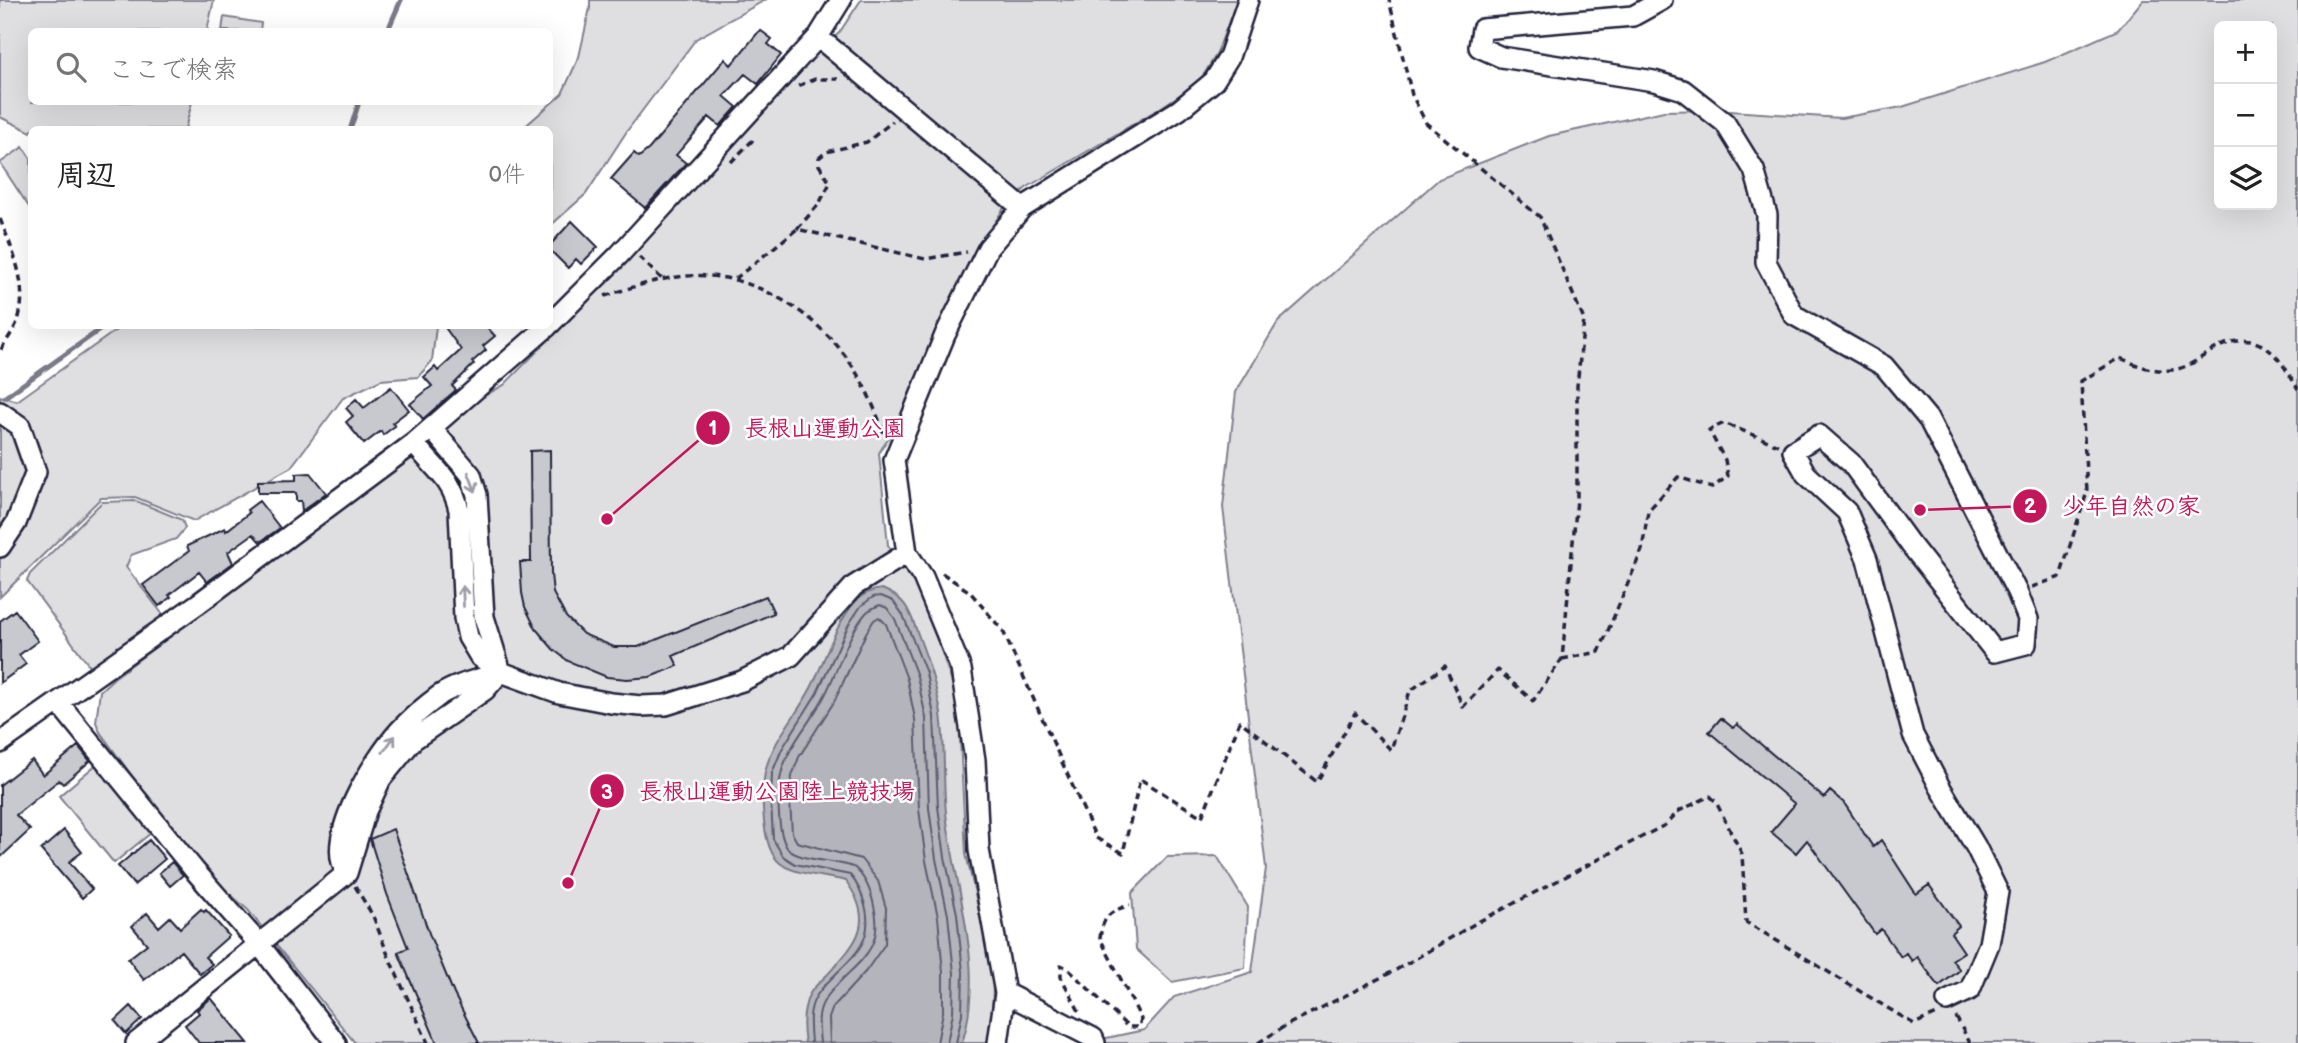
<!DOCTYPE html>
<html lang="ja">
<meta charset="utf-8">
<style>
body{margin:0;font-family:"Balsamiq Sans","Klee One",sans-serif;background:#f2f2f2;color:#222}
.controls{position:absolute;right:21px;top:21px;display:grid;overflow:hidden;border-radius:10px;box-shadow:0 7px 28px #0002}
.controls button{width:63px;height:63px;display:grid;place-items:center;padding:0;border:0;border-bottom:2px solid #e0e0e0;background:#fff;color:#222;font:35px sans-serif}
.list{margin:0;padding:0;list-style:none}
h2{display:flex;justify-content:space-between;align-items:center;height:91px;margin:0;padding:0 28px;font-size:30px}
h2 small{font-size:23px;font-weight:400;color:#767676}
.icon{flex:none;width:38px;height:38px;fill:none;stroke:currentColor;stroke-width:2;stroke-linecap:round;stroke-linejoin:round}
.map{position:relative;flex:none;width:2298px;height:1043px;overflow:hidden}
.search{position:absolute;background:#fff;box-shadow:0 7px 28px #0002;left:28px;top:28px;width:525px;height:77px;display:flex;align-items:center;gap:18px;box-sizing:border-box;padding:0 24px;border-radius:10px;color:#767676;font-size:26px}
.panel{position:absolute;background:#fff;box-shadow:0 7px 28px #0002;left:28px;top:126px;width:525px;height:203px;border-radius:10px}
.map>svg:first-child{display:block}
.green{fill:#dfdfe2;stroke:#80808e;stroke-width:2;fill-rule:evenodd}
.water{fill:#b4b4bc;stroke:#7a7a88;stroke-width:2}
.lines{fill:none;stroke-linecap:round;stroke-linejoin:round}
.shore{stroke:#5c5c6f;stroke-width:2}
.stream{stroke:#7a7a88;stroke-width:5}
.building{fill:#c8c8cf;stroke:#22223b;stroke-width:2}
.minor-casing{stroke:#22223b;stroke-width:24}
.path{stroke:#22223b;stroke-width:3.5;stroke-dasharray:7 5;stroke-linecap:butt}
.minor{stroke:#fff;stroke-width:19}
.oneway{stroke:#9c9ca7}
.leader{fill:none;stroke:#c2185b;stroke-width:2.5}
.callout-dot{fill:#c2185b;stroke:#fff;stroke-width:2.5}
.mark-label{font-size:21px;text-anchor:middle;font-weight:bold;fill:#fff}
.callout-label{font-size:23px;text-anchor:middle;font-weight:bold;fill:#c2185b;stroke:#fff;stroke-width:5;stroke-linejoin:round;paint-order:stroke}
</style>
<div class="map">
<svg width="2298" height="1043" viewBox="0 0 2298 1043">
<rect width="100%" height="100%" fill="#fff"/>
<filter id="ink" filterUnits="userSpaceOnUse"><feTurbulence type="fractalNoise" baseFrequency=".0143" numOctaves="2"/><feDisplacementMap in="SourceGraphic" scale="14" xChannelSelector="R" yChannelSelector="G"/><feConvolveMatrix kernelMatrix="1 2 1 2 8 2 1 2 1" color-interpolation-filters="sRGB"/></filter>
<g filter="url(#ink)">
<!-- green -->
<path class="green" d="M0,0H214L207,31L32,32V102H192L185,129L32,130L31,132L0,117Z
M590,0H765L696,39L627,131L586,194L550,226V130L522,129L562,94L579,57L590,8Z
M861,0H1237L1216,55L1199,82L1160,108L1026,188L1004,208L971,260L952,298L904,412L879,453L888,545L912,577L941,650L958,701L966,854L989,955L993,984L992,1023L989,1043H355L248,910L228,892L208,880L100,732L96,722L100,691L114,678L385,476L484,396L504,385L588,300L779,89L839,33Z
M2143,0H2298V1043H1083L1144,1030L1174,997L1252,972L1266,868L1223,507L1236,392L1278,322L1439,179L1549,136L1664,111L1714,110L1841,118L1902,107L2045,62L2118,30ZM2219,26H2272V205H2219Z
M224,17L261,23L260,31H222Z
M23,147L31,159V210L0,163Z
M122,326H436L432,361L418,377L381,380L343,398L291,467L194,521L135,497L101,498L0,597V396L17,401Z
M136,501L182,520L185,528L176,539L131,555L126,567L164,616L91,668L27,581L30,574L102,502Z
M98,763L152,832L114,863L59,796Z
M1217,856L1248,907L1245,968L1172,982L1136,949L1132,893L1167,857Z"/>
<!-- water -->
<path class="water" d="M882,589C908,599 910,613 919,637C929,663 937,687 941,714C946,749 942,786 947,821C957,893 985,971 962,1043H805C802,1026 802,1011 809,995C813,987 821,981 827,975C857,942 876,923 846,881C827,876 794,875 780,863C761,848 761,794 765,772C772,741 797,715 811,688C825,661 834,626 855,602C862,594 871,590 882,589Z"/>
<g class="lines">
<!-- shore -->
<path class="shore" d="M811,1043C810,1026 807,1010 817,995C838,965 875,952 866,909C863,896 859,885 850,875L795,864L783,856L773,839L771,801L772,773L782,749L817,693L849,624L861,606L873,597L881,596L893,601L903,615L926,673L934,716L938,807L945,857L957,914L963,972L962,1014L956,1043
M820,1043C819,1029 816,1014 824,1001C846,966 887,957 874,906C871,891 866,878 855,868C839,860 798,861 788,849C777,835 777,792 781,775C787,746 812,721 825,695C838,670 848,634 866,613C870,609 875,607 880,605L887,608L895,619L917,676L926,718L929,808L936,859L948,915L954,973L953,1013L947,1043
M830,1043L829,1018L833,1007L866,971L885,944L886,908L878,881L861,859L797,842L792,833L790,801L792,776L799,757L834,702L866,633L874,620L879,617L886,624L907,679L915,719L919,809L926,861L938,917L943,973V1012L937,1043"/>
<!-- stream -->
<path class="stream" d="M387,32L401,0
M350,130L359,102
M5,397L105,326"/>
</g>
<!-- building -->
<path class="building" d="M760,30L772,39L768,44L781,55L758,84L745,74L724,96L737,107L720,126L709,117L676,155L686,163L645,208L611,179L634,153L639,157L649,149L725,59L731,65Z
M572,221L598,247L581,264L576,259L568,268L550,250V245Z
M444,326H486L495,336L483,346L486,350L472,362L474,364L452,386L456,390L423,419L410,404L432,386L424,377L435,367L438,371L461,350Z
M391,387L409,410L392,423L395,426L383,435L381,431L364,444L346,422L353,416L346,408L356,399L364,408Z
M550,450L551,574L553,593L566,617L583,634L614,647H638L766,596L774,613L673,656L678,666L650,677L627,679L607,677L568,661L553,649L536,629L525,607L522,593L520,562H531L530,451Z
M310,473L326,493L302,511L301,501H296V493H258V481L296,480V474Z
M259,501L280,528L260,542L253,534L228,552L233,563L207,582L199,572L169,595L171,597L159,606L143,585L189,551L187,546L225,528L226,531L249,513L247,510Z
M15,610L38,641L19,655L26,664L0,683V621Z
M1721,718L1733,728L1737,724L1824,798L1830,791L1844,803L1873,847L1881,840L1916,894L1929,885L1959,926L1951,933L1964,952L1952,960L1960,970L1939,986L1917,957L1912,961L1906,953L1901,957L1881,929L1875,934L1807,840L1796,853L1771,832L1795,804L1709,732Z
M78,746L90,761L63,784L59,780L16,815L30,830L0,858V785L32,760L43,775Z
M393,829L430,936L454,994L479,1043H437L398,952L408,948L387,894L370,839Z
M64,830L82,852L69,862L92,889L82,898L41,850Z
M149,840L165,859L134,885L118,866Z
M172,862L183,875L170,886L159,873Z
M201,909L204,912L206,910L229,936L205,957L212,964L200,974L181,951L144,980L128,959L147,944L132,926L147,913L159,927L170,917L180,928Z
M211,998L248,1043H199L185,1025L199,1013L197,1010Z
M131,1006L142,1019L126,1034L115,1021Z"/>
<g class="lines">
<!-- minor casing -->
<g class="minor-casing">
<path id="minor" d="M1662,0L1633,16L1482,29L1479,47L1501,57L1654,81L1683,90L1725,123L1754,170L1767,215L1766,262L1794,315L1884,366L1929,420L2017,592L2028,619L2026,644L1995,652L1910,544L1851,463L1819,435L1793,451L1806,474L1847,512L1867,559L1913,735L1940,787L1976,847L1998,892L1989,944L1970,990L1947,1001
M818,37L1022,208
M550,324L619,255L818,37L841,0
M0,412L20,426L36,472L16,523L0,547
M432,429L471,475L477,495L484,617L501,672
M501,672L559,693L611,703L641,706L666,705L742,681L791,656L854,586L907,553
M58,702L195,871L258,943L336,1043
M0,743L199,603L414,443L548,326
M347,873C322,839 376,757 399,731C411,718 425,706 440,695C456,684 481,679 501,672L480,657L468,637L464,618L459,510C452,478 433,468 414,443
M1005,993L1093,1038L1095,1043
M136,1043L347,873L366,811L381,779L413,740L485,690L497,676
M998,1043L1005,993L979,850L975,760L961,669L923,577L907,553L894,460L945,335L988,248L1022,208L1179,110L1214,81L1229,57L1248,0"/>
</g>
<!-- path -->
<path class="path" d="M798,86L815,79H838
M731,162L752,141L753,137
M0,219C12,249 28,283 19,317C16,328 6,341 0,351
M797,229L819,204L830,183L819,165V158L826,152L867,142L893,121
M639,257L663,280
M735,279L797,229L925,259L967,252
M605,296C639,285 674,273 710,276C769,280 833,327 860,379C870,396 877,415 884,433
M942,573L970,592L1003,631L1096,838L1123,853L1140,779L1202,817L1240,721L1317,782L1355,713L1391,750L1410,691L1445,666L1463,707L1498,670L1533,701L1562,659L1577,499V386L1584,320L1540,217L1426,123L1412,95L1389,0
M2032,587L2060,577L2087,492L2081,381L2120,358C2137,365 2152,372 2171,370C2189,369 2204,354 2219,347C2260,327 2279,356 2298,389
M1562,659L1599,652L1642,550L1648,511L1678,477L1712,488L1728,476L1725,460L1709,430L1724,423L1778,445
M355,886L373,916L390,960L428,1043
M1079,1011L1061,977V965L1067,968L1128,1027H1139L1141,1019L1100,938C1103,916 1110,911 1130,905
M1956,1017L1970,1043
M1258,1043L1285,1026L1396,970L1476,923L1665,825L1679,811L1710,796L1716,802L1742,854L1746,922L1914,1024L1937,1014"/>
<!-- minor -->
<use href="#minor" class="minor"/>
</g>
<!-- one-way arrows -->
<defs><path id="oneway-shaft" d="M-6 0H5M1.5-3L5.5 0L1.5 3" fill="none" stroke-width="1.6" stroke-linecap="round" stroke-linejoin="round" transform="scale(1.75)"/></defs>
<g class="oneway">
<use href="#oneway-shaft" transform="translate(472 482) rotate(69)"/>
<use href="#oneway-shaft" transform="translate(463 596) rotate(-93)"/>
<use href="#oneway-shaft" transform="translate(389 744) rotate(-54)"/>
</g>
</g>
<!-- callouts -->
<path class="leader" d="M607 519L713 428M1920 510L2030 506M568 883L607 791"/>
<g class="callout-dot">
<circle cx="607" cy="519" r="7"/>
<circle cx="1920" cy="510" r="7"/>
<circle cx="568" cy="883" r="7"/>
<circle cx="713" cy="428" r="18"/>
<circle cx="2030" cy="506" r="18"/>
<circle cx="607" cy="791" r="18"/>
</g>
<g class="mark-label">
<text x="713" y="435">1</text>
<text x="2030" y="513">2</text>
<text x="607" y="799">3</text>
</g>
<g class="callout-label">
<text x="825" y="436">長根山運動公園</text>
<text x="2131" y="514">少年自然の家</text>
<text x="777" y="799">長根山運動公園陸上競技場</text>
</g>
</svg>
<div class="controls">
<button>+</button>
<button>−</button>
<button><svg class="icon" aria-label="layers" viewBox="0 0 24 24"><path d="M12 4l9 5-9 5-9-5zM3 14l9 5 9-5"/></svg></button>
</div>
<div class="search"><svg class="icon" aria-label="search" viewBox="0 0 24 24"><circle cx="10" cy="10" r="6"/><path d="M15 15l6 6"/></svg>ここで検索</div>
<section class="panel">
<h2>周辺<small>0件</small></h2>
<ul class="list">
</ul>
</section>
</div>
